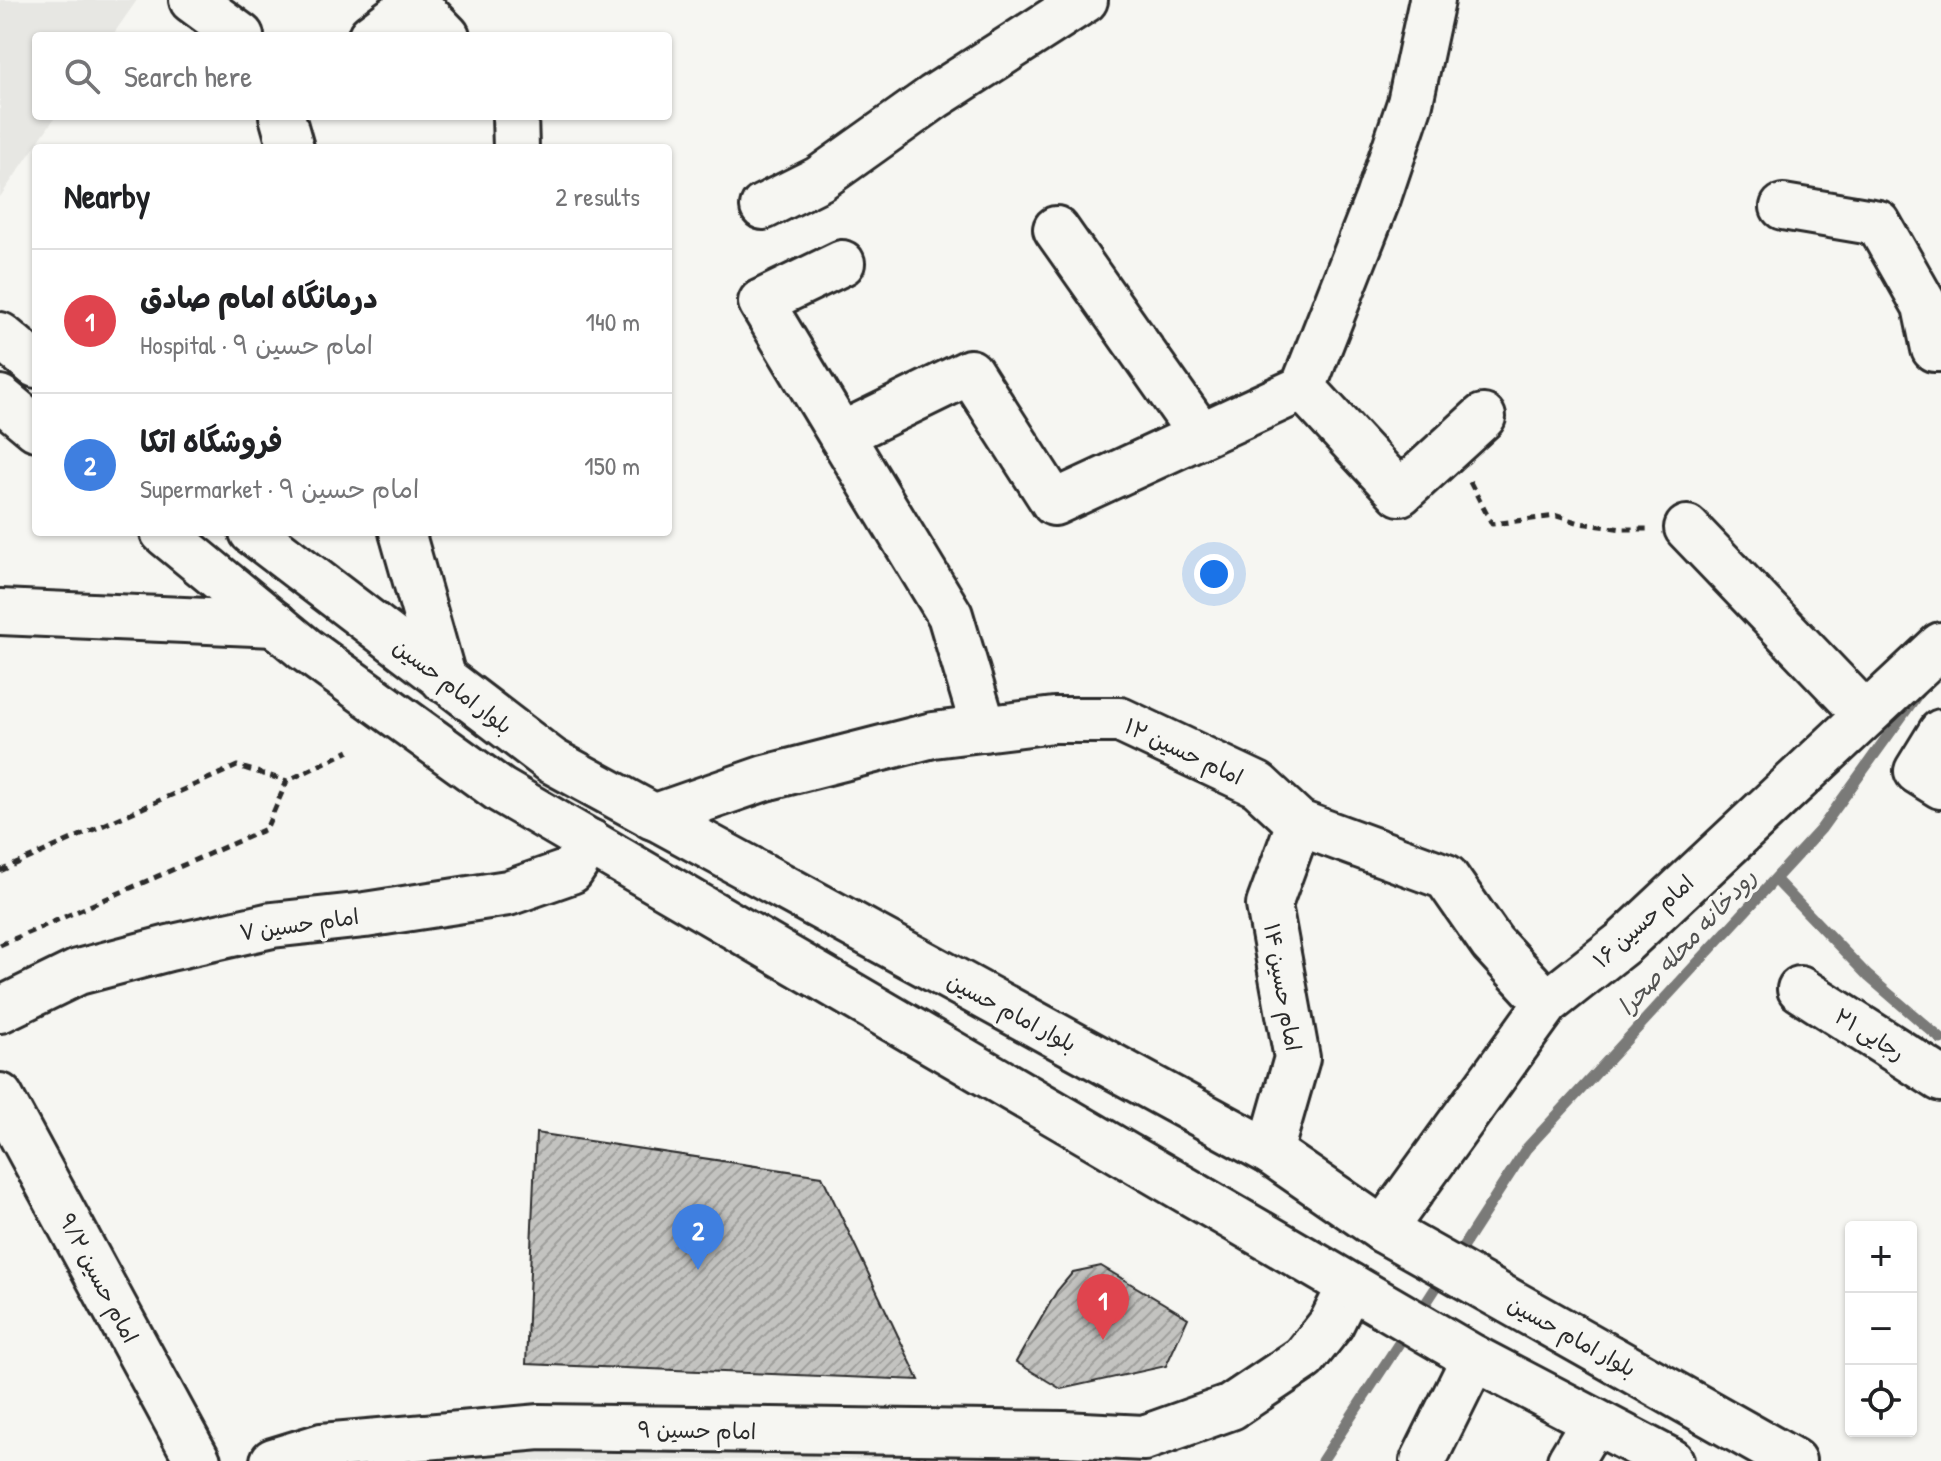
<!DOCTYPE html>
<meta charset="utf-8">
<style>
body{margin:0;font-family:"Patrick Hand","Playpen Sans Arabic",sans-serif;background:#f2f2f2;color:#202124}
.controls{position:absolute;right:24px;bottom:24px;display:grid;overflow:hidden;border-radius:8px;box-shadow:0 2px 6px #0004}
.controls button{width:72px;height:72px;display:grid;place-items:center;padding:0;border:0;border-bottom:2px solid #e0e0e0;background:#fff;color:#202124;font:40px sans-serif}
.you{position:absolute;left:1214px;top:574px;width:28px;height:28px;margin:-20px;border:6px solid #fff;border-radius:50%;background:#1a73e8;box-shadow:0 0 0 12px #1a73e833}
.badge{display:grid;place-items:center;width:52px;height:52px;border-radius:50%;background:#111827;color:#fff;font-size:26px;font-weight:700}
.pin{position:absolute;translate:-50% -66px;filter:drop-shadow(0 2px 4px #0008)}
.pin::after{content:'';position:absolute;top:42px;width:28px;height:24px;background:inherit;clip-path:polygon(0 0,100% 0,50% 100%)}
.list{margin:0;padding:0;list-style:none}
h2{display:flex;justify-content:space-between;align-items:center;height:104px;margin:0;padding:0 32px;font-size:34px}
h2 small{font-size:26px;font-weight:400;color:#757577}
.list li{display:grid;grid-template-columns:52px 1fr auto;gap:24px;align-items:center;box-sizing:border-box;height:144px;padding:0 32px;border-top:2px solid #e0e0e0}
.list b{display:block;font-size:30px;white-space:nowrap}
.list p{margin:0;font-size:26px;white-space:nowrap;color:#757577}
.list em{font-size:26px;font-style:normal;color:#757577}
.icon{flex:none;width:44px;height:44px;fill:none;stroke:currentColor;stroke-width:2;stroke-linecap:round;stroke-linejoin:round}
.map{position:relative;flex:none;width:1941px;height:1461px;overflow:hidden}
.search{position:absolute;background:#fff;box-shadow:0 2px 6px #0004;left:32px;top:32px;width:640px;height:88px;display:flex;align-items:center;gap:20px;box-sizing:border-box;padding:0 28px;border-radius:8px;color:#757577;font-size:30px}
.panel{position:absolute;background:#fff;box-shadow:0 2px 6px #0004;left:32px;top:144px;width:640px;height:392px;border-radius:8px}
.map>svg:first-child{display:block}
.built{fill:#e7e7e3}
.lines{fill:none;stroke-linecap:round;stroke-linejoin:round}
.stream{stroke:#7a7a78;stroke-width:11}
.building{fill:url(#building-hatch);stroke:#2b2b2b;stroke-width:2}
.minor-casing{stroke:#2b2b2b;stroke-width:50}
.major-casing{stroke:#2b2b2b;stroke-width:50}
.path{stroke:#2b2b2b;stroke-width:5;stroke-dasharray:8 6;stroke-linecap:butt}
.minor{stroke:#f6f6f2;stroke-width:44}
.major{stroke:#f6f6f2;stroke-width:44}
.labels{text-anchor:middle;stroke-width:7;stroke-linejoin:round;paint-order:stroke}
.street-label{font-size:22px;fill:#2b2b2b;stroke:#f6f6f2}
.water-label{font-size:24px;font-style:italic;fill:#525251;stroke:#f6f6f2}
</style>
<div class="map">
<svg width="1941" height="1461" viewBox="0 0 1941 1461">
<defs>
<pattern id="building-hatch" width="6" height="6" patternUnits="userSpaceOnUse" patternTransform="scale(2)"><rect width="6" height="6" fill="#c3c3c0"/><path d="M-1 1l2-2M0 6l6-6M5 7l2-2" fill="none" stroke="#9f9f9c"/></pattern>
</defs>
<rect width="100%" height="100%" fill="#f6f6f2"/>
<filter id="ink" filterUnits="userSpaceOnUse"><feTurbulence type="fractalNoise" baseFrequency=".0125" numOctaves="2"/><feDisplacementMap in="SourceGraphic" scale="16" xChannelSelector="R" yChannelSelector="G"/><feConvolveMatrix kernelMatrix="1 2 1 2 8 2 1 2 1" color-interpolation-filters="sRGB"/></filter>
<g filter="url(#ink)">
<!-- built -->
<path class="built" d="M0,0H137L112,36H36V116H56L0,197Z
M545,1450L943,1459L435,1461Z"/>
<g class="lines">
<!-- stream -->
<path class="stream" d="M1775,879L1868,976L1941,1039
M1462,1248L1526,1149L1821,829L1920,691
M1417,1317L1437,1286
M1322,1461L1407,1331"/>
</g>
<!-- building -->
<path class="building" d="M536,1133L822,1176L919,1380L526,1364Z
M1101,1266L1188,1318L1166,1366L1061,1389L1016,1362L1057,1291L1073,1272Z"/>
<g class="lines">
<!-- minor casing -->
<g class="minor-casing">
<path id="minor" d="M192,0L241,36
M415,3L447,36
M371,36L419,0
M282,116L291,148
M515,116L516,148
M763,207L819,179L934,97L1085,0
M1783,207L1878,223L1925,306L1934,349H1941
M1056,229L1201,435
M1303,388L1400,493L1483,417
M841,435L761,302L842,263
M1687,528L1866,715
M402,532L444,680
M0,612L275,624
M984,729L950,615L841,435L970,372L1054,503L1303,388L1378,198L1410,103L1432,0
M1941,732L1917,771L1941,786
M653,817L765,778L933,735L1054,720H1120L1258,785L1299,823L1446,877L1492,943L1547,1003
M1800,989L1941,1079
M0,1010L78,972L169,948L272,925L365,915L508,893L571,871L590,842
M0,1096L198,1461
M1270,1152L1297,1058L1269,905L1299,823
M1383,1230L1547,1003L1623,943L1941,645
M273,1461L322,1446L540,1427L1063,1434L1144,1438L1231,1407L1304,1358L1331,1324L1350,1286
M1423,1461L1474,1358
M1570,1461L1594,1421"/>
</g>
<!-- major casing -->
<g class="major-casing">
<path id="major" d="M0,335L36,365
M0,398L36,428
M163,532L305,649L500,790L1474,1358L1671,1461
M252,532L552,761L1270,1152L1383,1230L1793,1461"/>
</g>
<!-- path -->
<path class="path" d="M1470,482L1492,524L1557,516L1580,523L1622,529H1648
M0,871L237,766L287,781
M0,945L266,829L287,781L349,751"/>
<!-- minor -->
<use href="#minor" class="minor"/>
<!-- major -->
<use href="#major" class="major"/>
</g>
</g>
<g class="labels">
<!-- street labels -->
<g class="street-label">
<text transform="translate(453 686) rotate(37)" y="8">بلوار امام حسین</text>
<text transform="translate(1184 751) rotate(25)" y="8">امام حسین ۱۲</text>
<text transform="translate(1643 921) rotate(-42)" y="8">امام حسین ۱۶</text>
<text transform="translate(299 924) rotate(-8)" y="8">امام حسین ۷</text>
<text transform="translate(1283 987) rotate(80)" y="8">امام حسین ۱۴</text>
<text transform="translate(1012 1012) rotate(28)" y="8">بلوار امام حسین</text>
<text transform="translate(1870 1034) rotate(32)" y="8">رجایی ۲۱</text>
<text transform="translate(99 1278) rotate(62)" y="8">امام حسین ۹/۲</text>
<text transform="translate(1572 1336) rotate(29)" y="8">بلوار امام حسین</text>
<text transform="translate(697 1430) rotate(1)" y="8">امام حسین ۹</text>
</g>
<!-- water labels -->
<g class="water-label">
<text transform="translate(1687 942) rotate(-47)" y="8">رودخانه محله صحرا</text>
</g>
</g>
</svg>
<div class="controls">
<button>+</button>
<button>−</button>
<button><svg class="icon" aria-label="locate" viewBox="0 0 24 24"><circle cx="12" cy="12" r="6"/><path d="M12 2v4M12 18v4M2 12h4M18 12h4"/></svg></button>
</div>
<div class="you"></div>
<div class="pin badge" style="left:1103px;top:1340px;background:#e0444e">1</div>
<div class="pin badge" style="left:698px;top:1270px;background:#3f7fe0">2</div>
<div class="search"><svg class="icon" aria-label="search" viewBox="0 0 24 24"><circle cx="10" cy="10" r="6"/><path d="M15 15l6 6"/></svg>Search here</div>
<section class="panel">
<h2>Nearby<small>2 results</small></h2>
<ul class="list">
<li><span class="badge" style="background:#e0444e">1</span><div><b>درمانگاه امام صادق</b><p>Hospital · امام حسین ۹</p></div><em>140 m</em></li>
<li><span class="badge" style="background:#3f7fe0">2</span><div><b>فروشگاه اتکا</b><p>Supermarket · امام حسین ۹</p></div><em>150 m</em></li>
</ul>
</section>
</div>
